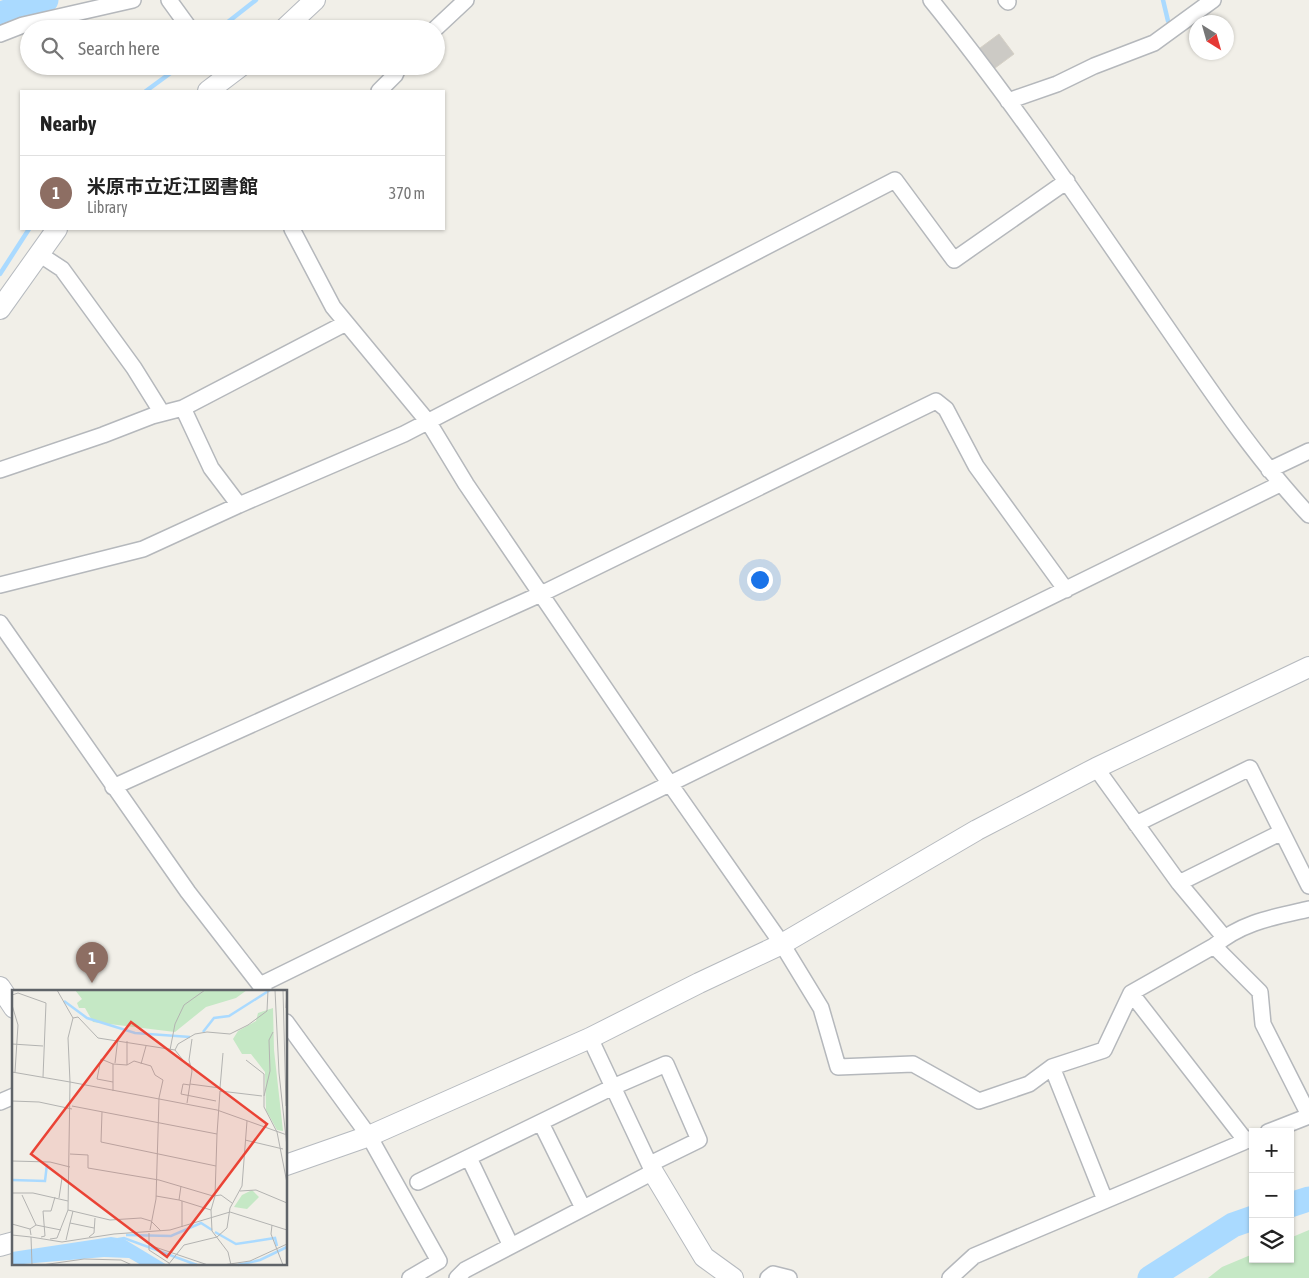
<!DOCTYPE html>
<meta charset="utf-8">
<style>
body{margin:0;font-family:"Asap Condensed","Noto Sans JP",sans-serif;background:#f2f2f2;color:#222}
.controls{position:absolute;right:15px;bottom:15px;display:grid;overflow:hidden;border-radius:0px;box-shadow:0 1px 4px #0004}
.controls button{width:45px;height:45px;display:grid;place-items:center;padding:0;border:0;border-bottom:1px solid #e0e0e0;background:#fff;color:#222;font:25px sans-serif}
.compass{position:absolute;left:1189px;top:15px;width:45px;height:45px;border-radius:50%;background:#fff;box-shadow:0 1px 4px #0004;rotate:143deg}
.you{position:absolute;left:759px;top:579px;width:18px;height:18px;margin:-12px;border:4px solid #fff;border-radius:50%;background:#1a73e8;box-shadow:0 0 0 8px #1a73e833}
.badge{display:grid;place-items:center;width:32px;height:32px;border-radius:50%;background:#ea4335;color:#fff;font-size:16px;font-weight:700}
.pin{position:absolute;translate:-50% -41px;filter:drop-shadow(0 1px 2px #0008)}
.pin::after{content:'';position:absolute;top:26px;width:18px;height:15px;background:inherit;clip-path:polygon(0 0,100% 0,50% 100%)}
.list{margin:0;padding:0;list-style:none}
h2{display:flex;justify-content:space-between;align-items:center;height:65px;margin:0;padding:0 20px;font-size:21px}
h2 small{font-size:16px;font-weight:400;color:#767676}
.list li{display:grid;grid-template-columns:32px 1fr auto;gap:15px;align-items:center;box-sizing:border-box;height:75px;padding:0 20px;border-top:1px solid #e0e0e0}
.list b{display:block;font-size:19px;white-space:nowrap}
.list p{margin:0;font-size:16px;white-space:nowrap;color:#767676}
.list em{font-size:16px;font-style:normal;color:#767676}
.icon{flex:none;width:28px;height:28px;fill:none;stroke:currentColor;stroke-width:2;stroke-linecap:round;stroke-linejoin:round}
.map{position:relative;flex:none;width:1309px;height:1278px;overflow:hidden}
.search{position:absolute;background:#fff;box-shadow:0 1px 4px #0004;left:20px;top:20px;width:425px;height:55px;display:flex;align-items:center;gap:12px;box-sizing:border-box;padding:0 18px;border-radius:28px;color:#767676;font-size:19px}
.panel{position:absolute;background:#fff;box-shadow:0 1px 4px #0004;left:20px;top:90px;width:425px;height:140px;border-radius:0px}
.map>svg:first-child{display:block}
.green{fill:#c5e8c5}
.lines{fill:none;stroke-linecap:round;stroke-linejoin:round}
.stream{stroke:#aadaff;stroke-width:4.5}
.river{stroke:#aadaff;stroke-width:25}
.building{fill:#cccac5;stroke:#d6d1c6}
.street-casing{stroke:#b5b8bc;stroke-width:18}
.secondary-casing{stroke:#b6babf;stroke-width:22}
.street{stroke:#fff;stroke-width:15}
.secondary{stroke:#fff;stroke-width:20}
.inset-river{fill:none;stroke:#aadaff;stroke-width:2.5}
.inset-road{fill:none;stroke:#b3b3b1;stroke-width:1}
.view{fill:#ea4335;fill-opacity:0.15;stroke:#ea4335;stroke-width:2.5}
.inset-edge{fill:none;stroke:#5f6368;stroke-width:2.5}
</style>
<div class="map">
<svg width="1309" height="1278" viewBox="0 0 1309 1278">
<rect width="100%" height="100%" fill="#f1efe8"/>
<!-- green -->
<path class="green" d="M1309,1230V1278H1208L1222,1267L1253,1254V1259H1290V1238Z"/>
<g class="lines">
<!-- stream -->
<path class="stream" d="M1163,0L1168,21
M219,29L256,0
M146,91L180,66
M0,274L29,229"/>
<!-- river -->
<path class="river" d="M0,14L46,0
M1290,1205L1309,1199
M1150,1278L1233,1225L1253,1218"/>
</g>
<!-- building -->
<path class="building" d="M999,34L1014,54L991,71L976,51Z"/>
<g class="lines">
<!-- street casing -->
<g class="street-casing">
<path id="street" d="M169,0L190,29
M931,0C1012,100 1084,207 1157,313C1205,382 1251,453 1309,515
M1006,0L1008,2
M435,29L466,0
M0,34L23,25L133,0
M215,66L216,67
M379,91L395,75L399,66
M1008,101L1057,84L1094,66L1154,43L1213,0
M292,229L333,307L429,423L466,484L670,784L782,944L821,1008L838,1067L913,1064L979,1101L1029,1084L1052,1067L1104,1050L1131,993L1214,946C1242,922 1274,917 1309,909
M39,254L62,269L134,368L162,413
M183,408L346,323
M0,470L103,435L152,416L183,408L211,468L239,505
M1269,470L1309,451
M0,585L143,549L239,505L404,434L895,180L954,260L1067,181
M0,623L188,892L260,985
M1096,768L1179,883L1224,937
M113,787L541,594L936,401L946,409L976,466L1066,590
M1136,824L1250,768L1309,886
M1179,883L1282,832
M1214,946L1260,992L1263,1024L1309,1115
M265,992L260,985L1280,484
M1131,993L1246,1141
M286,1022L369,1136L439,1261L410,1278
M1052,1067L1105,1200
M0,1102L14,1096
M541,1123L583,1208
M1268,1132L1309,1116
M469,1158L511,1246
M418,1182L613,1087L666,1064L699,1140L650,1164
M457,1278L465,1270L653,1172L590,1038
M768,1278L773,1274L789,1278
M950,1278L974,1256L1253,1138"/>
</g>
<!-- secondary casing -->
<g class="secondary-casing">
<path id="secondary" d="M284,29L315,0
M208,91L241,66
M0,309L57,229
M0,987L14,1008
M286,1165L369,1136L590,1038L699,983L782,944L977,830L1096,768L1309,667
M653,1172L704,1257L733,1278
M0,1246L14,1242"/>
</g>
<!-- street -->
<use href="#street" class="street"/>
<!-- secondary -->
<use href="#secondary" class="secondary"/>
</g>
<!-- overview -->
<g transform="translate(12 990)">
<rect width="275" height="275" fill="#f1efe8"/>
<path d="M63,0H235L224,8L194,17L163,42L81,32L73,18H67L65,13L70,9ZM261,18L262,60L271,141L265,140L254,120L253,82L239,64H230L221,49L226,41L244,31L246,23ZM240,200L247,207L235,219L222,217L230,205Z" fill="#c5e8c5"/>
<path d="M99,247L112,249L155,275H129L117,268L92,267L0,275V262Z" fill="#aadaff"/>
<path class="inset-river" d="M52,11L75,28L123,43L178,47M191,42L202,28L217,26L258,0M0,190L33,191L35,174M203,242L224,254L263,248L265,256M114,245L159,246L189,233L200,240M101,250L112,248L185,275M226,275L248,270L275,257"/>
<path class="inset-road" d="M263,0L267,83L275,157M271,0L274,116M0,5L6,3L34,13L31,87M0,15L6,35L3,82M274,18L275,0M61,28L66,27L86,48L163,60M115,51V75M0,54L31,56M158,60L163,34L172,15L193,0M163,60L166,54L183,44L195,42L218,44L236,35L255,21L256,0M163,60L174,74H178M234,70L252,84V117L265,142L275,193M103,73L106,48M101,74V101M129,74L134,56M0,82L58,92L56,48L61,28L45,0M101,92L85,89L89,69L101,74L115,75L122,71L139,76L143,85L151,90L147,108L144,209L138,240M178,94L208,98M178,95L171,94L169,104L204,111M208,98L211,63M252,106L258,81L257,50L261,42M0,111L27,112L60,119M175,113L180,81L177,70L180,49M60,116L205,144L208,101L250,106M90,122L89,152L204,176M233,150L271,159M58,164L76,165V178L147,190L201,206L209,205L220,213M0,171L38,172L58,177M169,196L167,210L199,220L200,241L216,262L219,275M228,201L244,200L275,213M0,203H21L56,211M10,205L24,235L18,239M144,206L167,210M47,208L50,188M170,211V237M56,220L98,230L129,228L139,231L149,241M199,220L203,206L205,144M61,221L58,233L82,238M0,234L18,239L19,245M24,235L49,240M260,235L259,244L271,275M137,243V255L196,275M0,245L19,247M29,247L33,246L31,221H39L43,207M77,247L82,243L83,228M38,249L45,248L56,220L58,92L205,120L275,145M54,250L58,233M137,255V260L157,273M20,275L19,247L50,252L102,244L158,240L218,222L275,240M30,275L72,269L109,270L120,275M156,275L172,255L205,247L215,238L218,218L230,196L235,131M211,275L238,271L275,254"/>
<path class="view" d="M119,32L255,134L155,267L19,164Z"/>
<rect width="275" height="275" class="inset-edge"/>
</g>
</svg>
<div class="controls">
<button>+</button>
<button>−</button>
<button><svg class="icon" aria-label="layers" viewBox="0 0 24 24"><path d="M12 4l9 5-9 5-9-5zM3 14l9 5 9-5"/></svg></button>
</div>
<svg class="compass" viewBox="-18 -18 36 36"><path d="M0-13l5 13h-10z" fill="#e53935"/><path d="M0 13l5-13h-10z" fill="#767676"/></svg>
<div class="you"></div>
<div class="pin badge" style="left:92px;top:983px;background:#8d6e63">1</div>
<div class="search"><svg class="icon" aria-label="search" viewBox="0 0 24 24"><circle cx="10" cy="10" r="6"/><path d="M15 15l6 6"/></svg>Search here</div>
<section class="panel">
<h2>Nearby<small></small></h2>
<ul class="list">
<li><span class="badge" style="background:#8d6e63">1</span><div><b>米原市立近江図書館</b><p>Library</p></div><em>370 m</em></li>
</ul>
</section>
</div>
